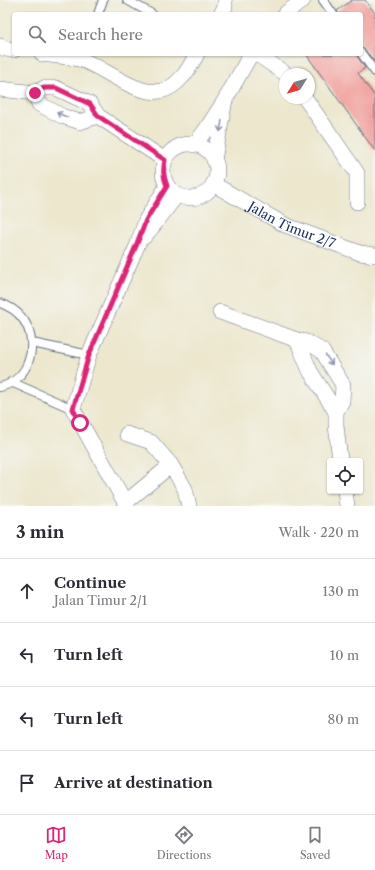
<!DOCTYPE html>
<meta charset="utf-8">
<style>
body{margin:0;font-family:"Libre Caslon Text",serif;background:#f7f7f7;color:#2b2b33}
.controls{position:absolute;right:12px;bottom:12px;display:grid;overflow:hidden;border-radius:4px;box-shadow:0 1px 3px #0004}
.controls button{width:36px;height:36px;display:grid;place-items:center;padding:0;border:0;border-bottom:1px solid #e1e1e2;background:#fff;color:#2b2b33;font:20px sans-serif}
.compass{position:absolute;left:279px;top:68px;width:36px;height:36px;border-radius:50%;background:#fff;box-shadow:0 1px 3px #0004;rotate:233deg}
.stop{position:absolute;width:12px;height:12px;margin:-9px;border:3px solid #db2777;border-radius:50%;background:#fff}
.stop.end{background:#db2777;border-color:#fff;box-shadow:0 1px 4px #0008}
.list{margin:0;padding:0;list-style:none}
h2{display:flex;justify-content:space-between;align-items:center;height:52px;margin:0;padding:0 16px;font-size:17px}
h2 small{font-size:13px;font-weight:400;color:#7c7c81}
.list li{display:grid;grid-template-columns:26px 1fr auto;gap:12px;align-items:center;box-sizing:border-box;height:64px;padding:0 16px;border-top:1px solid #e1e1e2}
.list b{display:block;font-size:15px;white-space:nowrap}
.list p{margin:0;font-size:13px;white-space:nowrap;color:#7c7c81}
.list em{font-size:13px;font-style:normal;color:#7c7c81}
.icon{flex:none;width:22px;height:22px;fill:none;stroke:currentColor;stroke-width:2;stroke-linecap:round;stroke-linejoin:round}
.map{position:relative;flex:none;width:375px;height:506px;overflow:hidden}
.search{position:absolute;background:#fff;box-shadow:0 1px 3px #0004;left:12px;right:12px;top:12px;height:44px;display:flex;align-items:center;gap:10px;box-sizing:border-box;padding:0 14px;border-radius:4px;color:#7c7c81;font-size:15px}
.sheet{height:308px;background:#fff}
nav{display:flex;justify-content:space-around;align-items:center;box-sizing:border-box;height:56px;border-top:1px solid #e1e1e2;background:#fff;font-size:11px;color:#7c7c81}
nav a{display:grid;justify-items:center;gap:2px}
nav .on{color:#db2777}
.map>svg:first-child{display:block}
.building{fill:#f19f9b}
.lines{fill:none;stroke-linecap:round;stroke-linejoin:round}
.lane-casing{stroke:#646f85;stroke-width:10}
.street-casing{stroke:#646f85;stroke-width:16}
.lane{stroke:#fff;stroke-width:8}
.street{stroke:#fff;stroke-width:15}
.oneway{stroke:#8d97ae}
.route{stroke:#db2777;stroke-width:5}
.labels{text-anchor:middle;stroke-width:3;stroke-linejoin:round;paint-order:stroke}
.street-label{font-size:13px;fill:#1b2f5e;stroke:#f6f6f2}
</style>
<div class="map">
<svg width="375" height="506" viewBox="0 0 375 506">
<rect width="100%" height="100%" fill="#f6f6f2"/>
<filter id="ink" filterUnits="userSpaceOnUse"><feTurbulence type="fractalNoise" baseFrequency=".025" numOctaves="2"/><feDisplacementMap in="SourceGraphic" scale="8" xChannelSelector="R" yChannelSelector="G"/><feConvolveMatrix kernelMatrix="1 2 1 2 8 2 1 2 1" color-interpolation-filters="sRGB"/></filter>
<filter id="wash" filterUnits="userSpaceOnUse"><feTurbulence type="fractalNoise" baseFrequency=".012" numOctaves="4" result="noise"/><feDisplacementMap in="SourceGraphic" scale="16" xChannelSelector="R" yChannelSelector="G"/><feGaussianBlur stdDeviation="0.9" result="paint"/><feColorMatrix in="noise" values="0 0 0 0 0 0 0 0 0 0 0 0 0 0 0 0 0 1.4 0 .05"/><feComposite in="paint" operator="in"/></filter>
<g filter="url(#wash)">
<rect width="100%" height="100%" fill="#ece7cd"/>
<g id="blocks">
<!-- building -->
<path class="building" d="M352,0H365L375,13V60L374,61L365,50L361,48V14H338L337,11Z
M306,54H356L365,68L358,73L375,97V151Z"/>
</g>
</g>
<g filter="url(#ink)">
<use href="#blocks" fill-opacity="0" stroke="#646f85" stroke-width="1"/>
<g class="lines">
<!-- lane casing -->
<g class="lane-casing">
<path id="lane" d="M127,0L152,14
M323,0L333,14
M98,14L103,0
M361,53L375,72
M0,303C9,306 17,311 23,319C40,343 30,380 0,387
M32,343L89,355
M11,382L73,409"/>
</g>
<!-- street casing -->
<g class="street-casing">
<g id="street">
<path d="M221,14L225,7V0"/>
<path d="M285,14L303,0"/>
<path d="M0,46L5,49L14,50"/>
<path d="M42,54C55,56 70,56 82,60C105,68 136,96 161,91C170,89 179,81 184,75C189,69 193,61 197,54"/>
<path d="M257,54L286,74"/>
<path d="M0,89L35,93L44,88H56L90,104L98,116L165,160"/>
<path d="M35,93L39,104L62,116L80,122L98,116"/>
<path d="M305,98L357,173V202"/>
<path d="M225,100L251,54"/>
<circle cx="190" cy="171" r="27"/>
<path d="M194,145L205,131L225,100L214,160"/>
<path id="s1" d="M213,184L285,225L360,253L375,255"/>
<path d="M144,237L154,225L177,195"/>
<path d="M220,312L297,340L307,342L322,351L343,385L342,401L336,412V425L340,461"/>
<path d="M297,340L310,371L336,412"/>
<path d="M127,434L151,442L171,465L185,489L189,506"/>
<path d="M345,491L347,506"/>
<path d="M125,503L171,465"/>
<path d="M127,506L73,409L89,355L137,246L146,220L167,186"/>
</g>
</g>
<!-- lane -->
<use href="#lane" class="lane"/>
<!-- street -->
<use href="#street" class="street"/>
</g>
<!-- one-way arrows -->
<defs><path id="oneway-shaft" d="M-6 0H5M1.5-3L5.5 0L1.5 3" fill="none" stroke-width="1.6" stroke-linecap="round" stroke-linejoin="round"/></defs>
<g class="oneway">
<use href="#oneway-shaft" transform="translate(62 115) rotate(-157)"/>
<use href="#oneway-shaft" transform="translate(221 126) rotate(100)"/>
<use href="#oneway-shaft" transform="translate(329 360) rotate(55)"/>
</g>
</g>
<g class="lines" filter="url(#ink)">
<!-- route -->
<path class="route" d="M35,93L44,88H56L90,104L98,116L165,160C163,170 163,176 167,186L146,220L136,246L89,355L73,409L80,423"/>
</g>
<g class="labels">
<!-- street labels -->
<g class="street-label">
<text dy="5" stroke="none"><textPath href="#s1" startOffset="89">Jalan Timur 2/7</textPath></text>
</g>
</g>
</svg>
<div class="controls">
<button><svg class="icon" aria-label="locate" viewBox="0 0 24 24"><circle cx="12" cy="12" r="6"/><path d="M12 2v4M12 18v4M2 12h4M18 12h4"/></svg></button>
</div>
<svg class="compass" viewBox="-18 -18 36 36"><path d="M0-13l5 13h-10z" fill="#e53935"/><path d="M0 13l5-13h-10z" fill="#7c7c81"/></svg>
<div class="stop" style="left:80px;top:423px"></div>
<div class="stop end" style="left:35px;top:93px"></div>
<div class="search"><svg class="icon" aria-label="search" viewBox="0 0 24 24"><circle cx="10" cy="10" r="6"/><path d="M15 15l6 6"/></svg>Search here</div>
</div>
<section class="sheet">
<h2>3 min<small>Walk · 220 m</small></h2>
<ul class="list">
<li><svg class="icon" aria-label="ahead" viewBox="0 0 24 24"><path d="M12 20V5M6 11l6-6 6 6"/></svg><div><b>Continue</b><p>Jalan Timur 2/1</p></div><em>130 m</em></li>
<li><svg class="icon" aria-label="left" viewBox="0 0 24 24"><path d="M17 20v-9H6M10 6l-5 5 5 5"/></svg><div><b>Turn left</b></div><em>10 m</em></li>
<li><svg class="icon" aria-label="left" viewBox="0 0 24 24"><path d="M17 20v-9H6M10 6l-5 5 5 5"/></svg><div><b>Turn left</b></div><em>80 m</em></li>
<li><svg class="icon" aria-label="arrive" viewBox="0 0 24 24"><path d="M6 21V4h12l-3 4 3 4H6"/></svg><div><b>Arrive at destination</b></div></li>
</ul>
</section>
<nav>
<a class="on"><svg class="icon" aria-label="map" viewBox="0 0 24 24"><path d="M3 6l6-2 6 2 6-2v14l-6 2-6-2-6 2zM9 4v14M15 6v14"/></svg>Map</a>
<a><svg class="icon" aria-label="directions" viewBox="0 0 24 24"><path d="M12 3l9 9-9 9-9-9zM9 14v-3h6M13 9l2 2-2 2"/></svg>Directions</a>
<a><svg class="icon" aria-label="saved" viewBox="0 0 24 24"><path d="M7 4h10v16l-5-4-5 4z"/></svg>Saved</a>
</nav>
